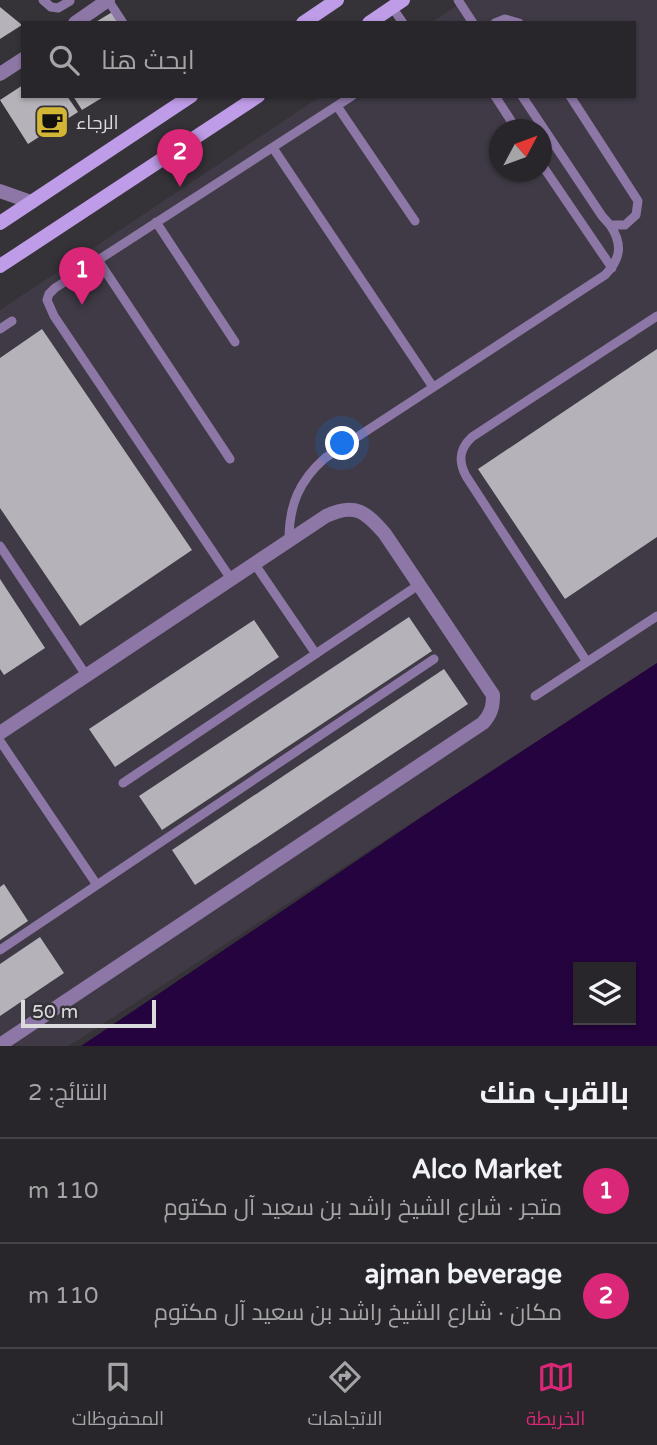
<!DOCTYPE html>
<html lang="ar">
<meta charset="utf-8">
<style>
body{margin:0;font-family:"Varela Round",Cairo,sans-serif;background:#302e32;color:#f1f3f6;direction:rtl}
.controls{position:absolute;right:21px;bottom:21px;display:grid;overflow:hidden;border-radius:0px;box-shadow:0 2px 5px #0004}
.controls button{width:63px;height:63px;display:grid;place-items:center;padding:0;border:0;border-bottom:2px solid #444347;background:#28262a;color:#f1f3f6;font:35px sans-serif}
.compass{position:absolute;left:489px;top:119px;width:63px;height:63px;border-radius:50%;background:#28262a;box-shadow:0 2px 5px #0004;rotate:49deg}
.scale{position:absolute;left:21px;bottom:18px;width:135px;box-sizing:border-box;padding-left:7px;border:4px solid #dbdadd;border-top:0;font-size:19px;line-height:24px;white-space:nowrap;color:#dbdadd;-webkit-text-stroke:5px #353338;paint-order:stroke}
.you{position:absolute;left:343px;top:444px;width:24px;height:24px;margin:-18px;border:5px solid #fff;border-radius:50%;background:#1a73e8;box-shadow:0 0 0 10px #1a73e833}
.badge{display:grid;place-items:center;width:46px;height:46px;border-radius:50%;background:#db2777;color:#fff;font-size:23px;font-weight:700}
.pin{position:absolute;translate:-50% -58px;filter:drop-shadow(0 2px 4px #0008)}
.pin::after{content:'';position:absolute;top:37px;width:24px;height:21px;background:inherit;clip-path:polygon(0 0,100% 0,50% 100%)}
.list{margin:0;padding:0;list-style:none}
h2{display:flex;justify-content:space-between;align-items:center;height:91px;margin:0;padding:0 28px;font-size:30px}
h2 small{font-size:23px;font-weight:400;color:#a5a5a8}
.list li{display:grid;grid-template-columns:46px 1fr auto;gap:21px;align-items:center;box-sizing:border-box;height:105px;padding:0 28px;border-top:2px solid #444347}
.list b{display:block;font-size:26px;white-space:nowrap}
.list p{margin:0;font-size:23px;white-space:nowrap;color:#a5a5a8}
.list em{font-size:23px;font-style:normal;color:#a5a5a8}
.icon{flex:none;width:38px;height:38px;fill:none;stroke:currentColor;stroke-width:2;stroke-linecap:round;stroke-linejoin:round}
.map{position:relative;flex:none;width:657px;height:1046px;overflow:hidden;direction:ltr}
.search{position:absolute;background:#28262a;box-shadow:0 2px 5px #0004;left:21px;right:21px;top:21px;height:77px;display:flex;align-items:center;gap:18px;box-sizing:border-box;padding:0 24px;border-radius:0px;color:#a5a5a8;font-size:26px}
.sheet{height:301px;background:#28262a}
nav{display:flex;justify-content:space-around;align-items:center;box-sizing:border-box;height:98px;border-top:2px solid #444347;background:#28262a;font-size:19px;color:#a5a5a8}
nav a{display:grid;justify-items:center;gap:4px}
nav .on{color:#db2777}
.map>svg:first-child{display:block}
.built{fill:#3f3a45;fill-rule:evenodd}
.water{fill:#25033e;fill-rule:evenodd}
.building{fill:#b5b3b9}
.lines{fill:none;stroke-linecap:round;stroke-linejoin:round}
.service{stroke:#8d77a6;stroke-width:9}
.minor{stroke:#8d77a6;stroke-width:14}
.tertiary{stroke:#8d77a6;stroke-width:14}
.secondary{stroke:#bf9ce7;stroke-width:14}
.labels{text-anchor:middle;stroke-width:7;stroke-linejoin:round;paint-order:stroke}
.poi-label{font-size:19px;fill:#dbdadd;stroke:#353338;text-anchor:start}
</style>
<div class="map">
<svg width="657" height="1046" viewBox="0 0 657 1046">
<rect width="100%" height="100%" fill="#353338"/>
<!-- built -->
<path class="built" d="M465,0H657V663L69,1046H0V310L321,96H634V23H431ZM500,130H542V172H500Z"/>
<!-- water -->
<path class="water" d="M657,663V1046H81L435,808ZM578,967H631V1020H578Z"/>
<!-- building -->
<path class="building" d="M0,7L22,25L0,39Z
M114,11L121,23H94Z
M23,85V96H67L78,112L28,144L0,100Z
M73,96H105L82,110Z
M42,329L192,550L80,626L0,508V358Z
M657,349V537L565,599L478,469Z
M0,579L45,648L4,675L0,669Z
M409,617L432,651L162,830L139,796Z
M254,620L279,657L115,767L89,729Z
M444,669L468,704L195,885L172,850Z
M4,884L28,921L0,940V887Z
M40,937L64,973L0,1016V964Z"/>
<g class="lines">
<!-- service -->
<path class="service" d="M43,0L51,7L58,8L70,1
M108,0L123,23
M458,0L473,23
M392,7L403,23
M495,23L505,19L519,23
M495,96L517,130
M522,96L602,216L610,225H625L636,215L638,201L570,96
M337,106L415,221
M273,148L433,387
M542,165L612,268
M156,222L235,342
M98,260L230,459
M0,329L12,321
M289,540C289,505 299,481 325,458L605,275C621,259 623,244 610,225
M0,546L86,675
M254,563L316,654
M231,579L54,316L47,300L49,294L55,288L352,96
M587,662L466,476C458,461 459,449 472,437L657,316
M535,696L657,616
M0,741L97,885
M123,783L420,584
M0,950L434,659"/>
<!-- minor -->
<path class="minor" d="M75,23L108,0
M0,74L23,59
M0,733L326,516C355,502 366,512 385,534L493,695C493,707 491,714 483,723L0,1045"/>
<!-- tertiary -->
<path class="tertiary" d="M0,191L31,202"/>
<!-- secondary -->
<path class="secondary" d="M303,23L337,0
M369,23L403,0
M0,223L191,96
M0,266L258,96"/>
</g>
<!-- icons -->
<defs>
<g id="cafe-square" transform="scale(1.75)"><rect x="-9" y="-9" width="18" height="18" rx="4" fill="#d4b635" stroke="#353338"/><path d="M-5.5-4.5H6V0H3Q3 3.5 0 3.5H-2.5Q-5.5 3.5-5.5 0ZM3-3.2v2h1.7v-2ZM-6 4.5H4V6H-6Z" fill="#111"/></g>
</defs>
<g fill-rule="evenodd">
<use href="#cafe-square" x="52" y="122"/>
</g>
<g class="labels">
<!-- poi labels -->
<g class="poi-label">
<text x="76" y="129">الرجاء</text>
</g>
</g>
</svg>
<div class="controls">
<button><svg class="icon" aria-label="layers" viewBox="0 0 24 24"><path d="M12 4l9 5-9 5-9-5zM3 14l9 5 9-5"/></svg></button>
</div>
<svg class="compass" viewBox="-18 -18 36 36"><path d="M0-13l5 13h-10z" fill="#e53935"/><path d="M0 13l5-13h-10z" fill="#a5a5a8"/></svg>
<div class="scale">50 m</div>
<div class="you"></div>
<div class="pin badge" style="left:82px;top:305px">1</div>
<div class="pin badge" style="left:180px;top:187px">2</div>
<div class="search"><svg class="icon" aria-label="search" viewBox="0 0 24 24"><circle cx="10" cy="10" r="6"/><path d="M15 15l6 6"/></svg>ابحث هنا</div>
</div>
<section class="sheet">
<h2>بالقرب منك<small>النتائج: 2</small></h2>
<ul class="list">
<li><span class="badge">1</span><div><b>Alco Market</b><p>متجر · شارع الشيخ راشد بن سعيد آل مكتوم</p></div><em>110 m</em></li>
<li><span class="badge">2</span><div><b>ajman beverage</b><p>مكان · شارع الشيخ راشد بن سعيد آل مكتوم</p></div><em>110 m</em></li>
</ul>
</section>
<nav>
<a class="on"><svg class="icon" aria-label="map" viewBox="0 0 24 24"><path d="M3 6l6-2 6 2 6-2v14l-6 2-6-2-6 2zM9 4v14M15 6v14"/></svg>الخريطة</a>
<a><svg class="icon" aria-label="directions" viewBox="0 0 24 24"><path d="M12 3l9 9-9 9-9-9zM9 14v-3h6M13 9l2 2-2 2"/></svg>الاتجاهات</a>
<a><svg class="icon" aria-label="saved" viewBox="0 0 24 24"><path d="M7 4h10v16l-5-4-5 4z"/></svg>المحفوظات</a>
</nav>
